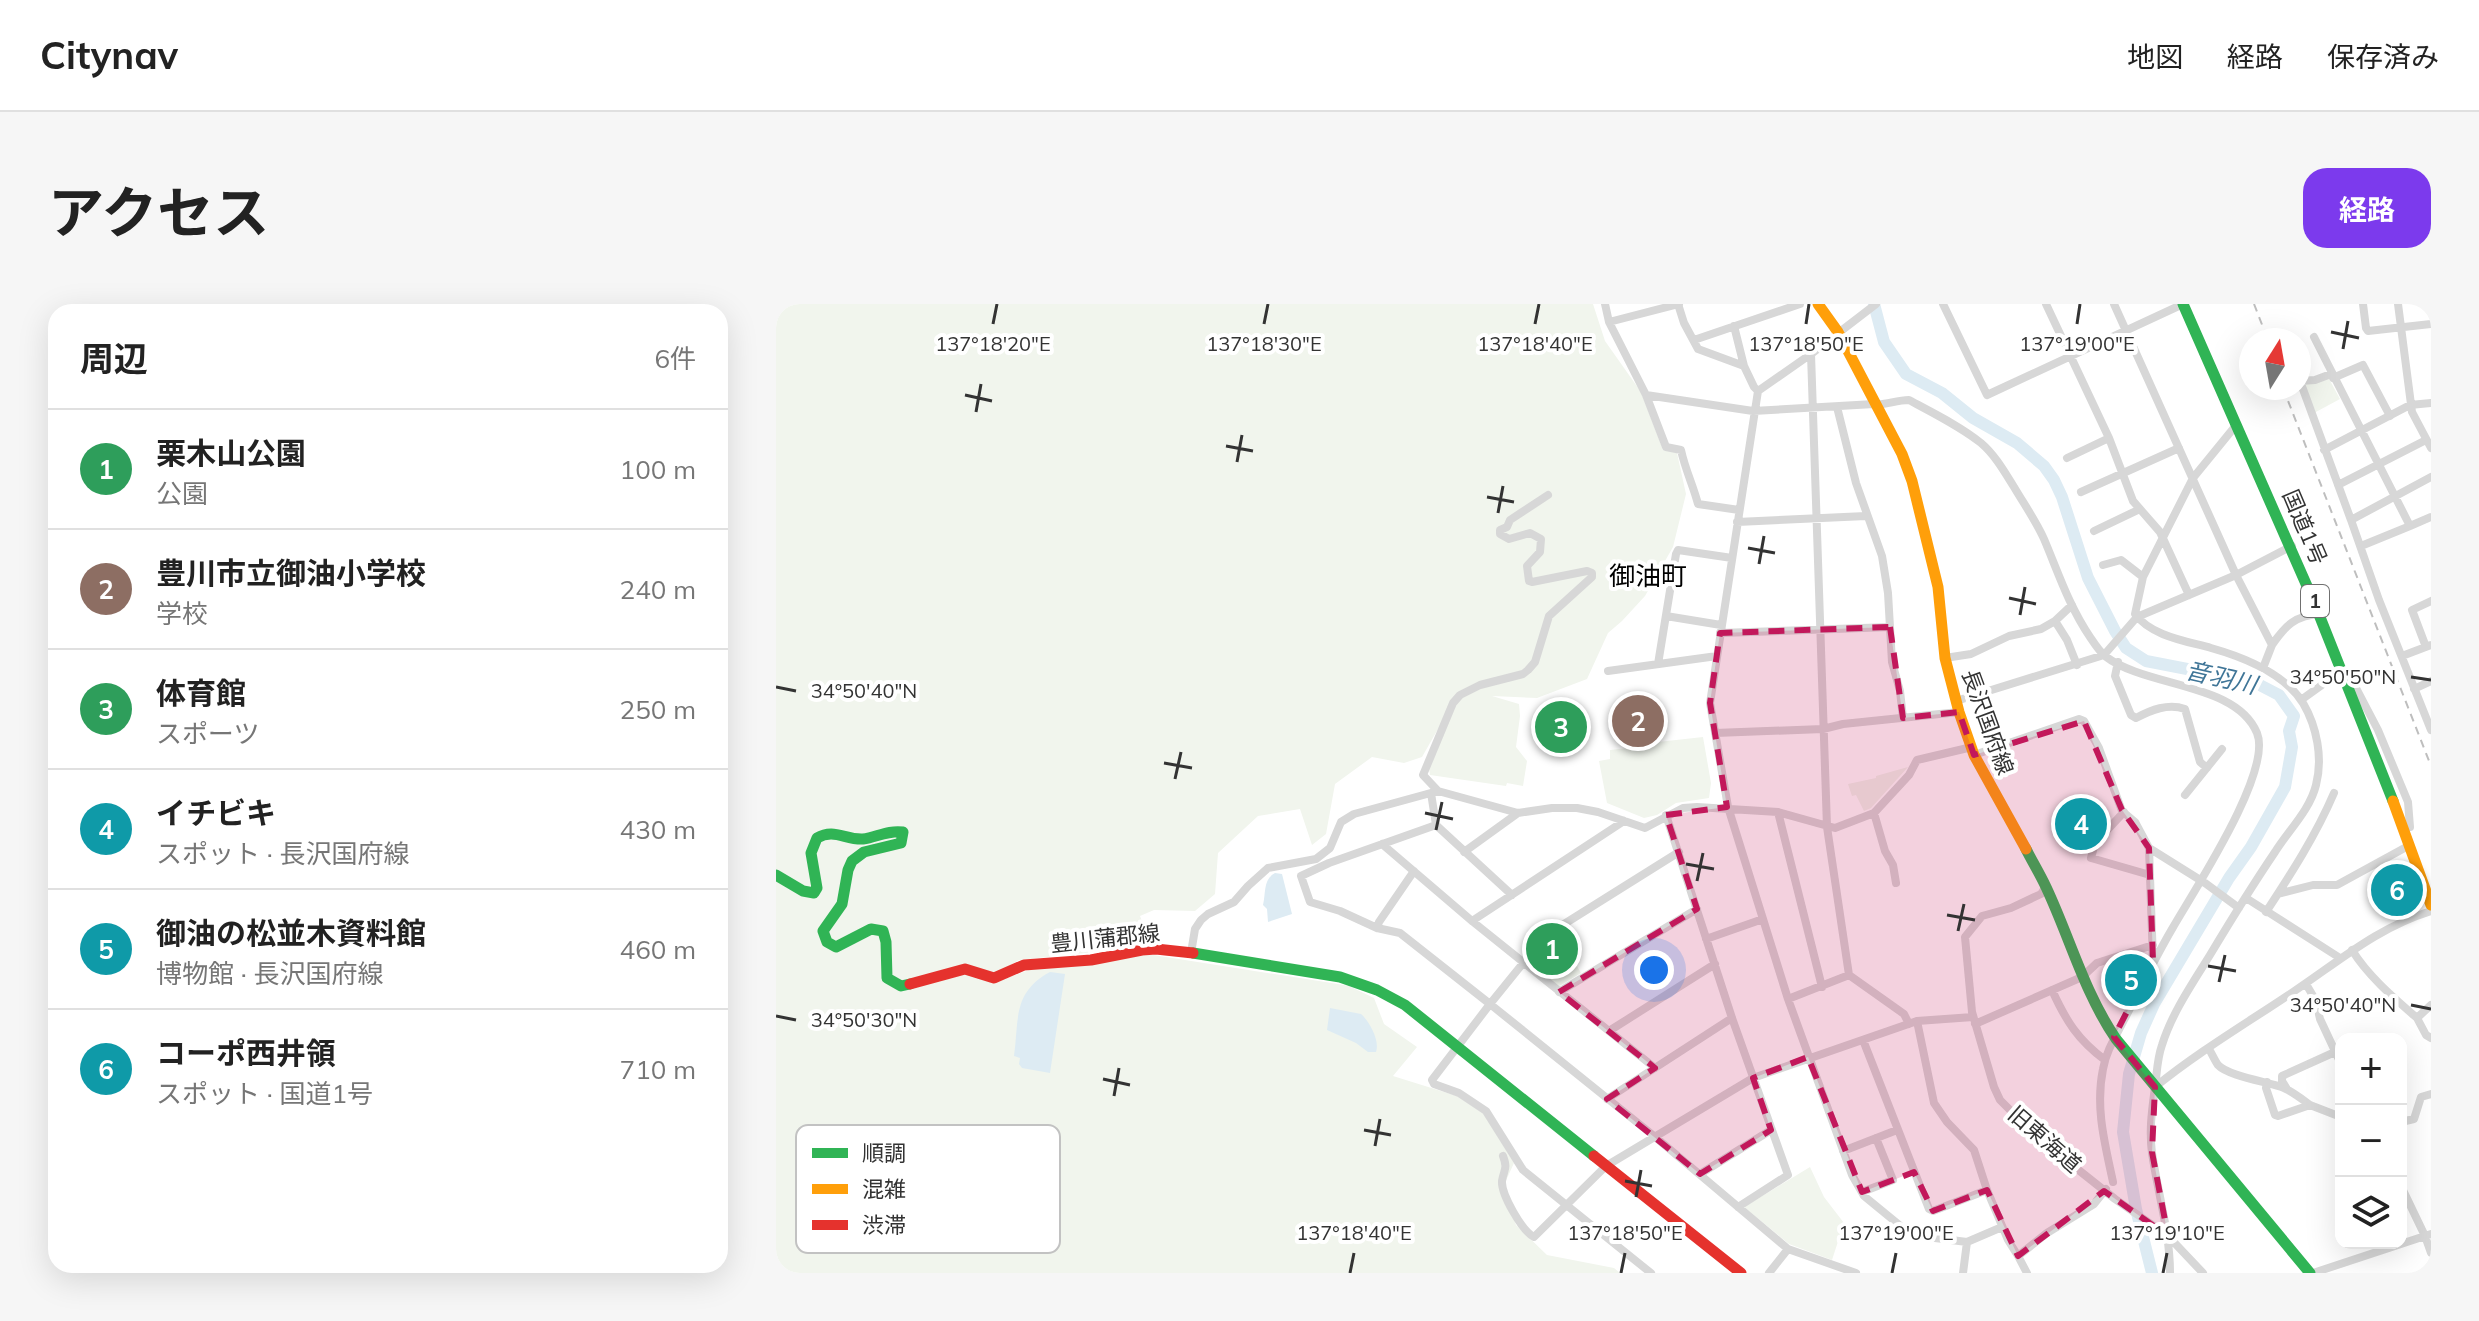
<!DOCTYPE html>
<html lang="ja">
<meta charset="utf-8">
<style>
body{margin:0;font-family:Mulish,"Noto Sans JP",sans-serif;background:#f6f6f6;color:#222}
.controls{position:absolute;right:24px;bottom:24px;display:grid;overflow:hidden;border-radius:16px;box-shadow:0 8px 32px #0002}
.controls button{width:72px;height:72px;display:grid;place-items:center;padding:0;border:0;border-bottom:2px solid #e0e0e0;background:#fff;color:#222;font:40px sans-serif}
.compass{position:absolute;left:1463px;top:24px;width:72px;height:72px;border-radius:50%;background:#fff;box-shadow:0 8px 32px #0002;rotate:11deg}
.you{position:absolute;left:878px;top:666px;width:28px;height:28px;margin:-20px;border:6px solid #fff;border-radius:50%;background:#1a73e8;box-shadow:0 0 0 12px #1a73e833}
.badge{display:grid;place-items:center;width:52px;height:52px;border-radius:50%;background:#7c3aed;color:#fff;font-size:26px;font-weight:700}
.pin{position:absolute;translate:-50% -50%;border:4px solid #fff;box-shadow:0 2px 8px #0006}
.list{margin:0;padding:0;list-style:none}
h2{display:flex;justify-content:space-between;align-items:center;height:104px;margin:0;padding:0 32px;font-size:34px}
h2 small{font-size:26px;font-weight:400;color:#767676}
.list li{display:grid;grid-template-columns:52px 1fr auto;gap:24px;align-items:center;box-sizing:border-box;height:120px;padding:0 32px;border-top:2px solid #e0e0e0}
.list b{display:block;font-size:30px;white-space:nowrap}
.list p{margin:0;font-size:26px;white-space:nowrap;color:#767676}
.list em{font-size:26px;font-style:normal;color:#767676}
.icon{flex:none;width:44px;height:44px;fill:none;stroke:currentColor;stroke-width:2;stroke-linecap:round;stroke-linejoin:round}
.map{position:relative;flex:none;width:1655px;height:969px;overflow:hidden;border-radius:24px}
header{display:flex;align-items:center;gap:48px;box-sizing:border-box;height:112px;padding:0 40px;background:#fff;border-bottom:2px solid #e0e0e0}
header strong{font-size:38px}
nav{display:flex;gap:44px;margin-inline-start:auto;font-size:28px}
.intro{display:flex;align-items:center;justify-content:space-between;box-sizing:border-box;height:192px;padding:0 48px}
h1{margin:0;font-size:56px}
.button{padding:20px 36px;border-radius:24px;background:#7c3aed;color:#fff;font-size:28px;font-weight:700}
main{display:flex;gap:48px;padding:0 48px}
aside{flex:1;background:#fff;border-radius:24px;box-shadow:0 8px 32px #0002}
.map>svg:first-child{display:block}
.green{fill:#f1f5ed}
.water{fill:#ddebf3}
.lines{fill:none;stroke-linecap:round;stroke-linejoin:round}
.river{stroke:#ddebf3;stroke-width:12}
.street{stroke:#d7d7d7;stroke-width:8}
.fast{stroke:#30b455;stroke-width:11}
.slow{stroke:#ff9f0a;stroke-width:11}
.jam{stroke:#e5322d;stroke-width:11}
.rail{stroke:#bebebe;stroke-width:2;stroke-dasharray:8 6;stroke-linecap:butt}
.marked{fill:#c2185b;fill-opacity:0.2;stroke:#c2185b;stroke-width:6;stroke-dasharray:16 10;stroke-linejoin:round}
.ticks{fill:none;stroke:#333;stroke-width:3}
.labels{text-anchor:middle;stroke-width:8;stroke-linejoin:round;paint-order:stroke}
.shield{fill:#fff;stroke:#707070;stroke-width:2}
.shield-label{font-size:20px;font-weight:bold;fill:#333}
.street-label{font-size:22px;fill:#333;stroke:#fff}
.water-label{font-size:24px;font-style:italic;fill:#3f7597;stroke:#fff}
.quarter-label{font-size:26px;fill:#000;stroke:#fff}
.key{fill:#fff;stroke:#c2c2c2;stroke-width:2}
.key-label{font-size:22px;fill:#333}
.ticks-label{font-size:20px;text-anchor:middle;fill:#333;stroke:#fff;stroke-width:8;stroke-linejoin:round;paint-order:stroke}
</style>
<header>
<strong>Citynav</strong>
<nav><a>地図</a><a>経路</a><a>保存済み</a></nav>
</header>
<div class="intro"><h1>アクセス</h1><a class="button">経路</a></div>
<main>
<aside>
<h2>周辺<small>6件</small></h2>
<ul class="list">
<li><span class="badge" style="background:#2e9e5b">1</span><div><b>栗木山公園</b><p>公園</p></div><em>100 m</em></li>
<li><span class="badge" style="background:#8d6e63">2</span><div><b>豊川市立御油小学校</b><p>学校</p></div><em>240 m</em></li>
<li><span class="badge" style="background:#2e9e5b">3</span><div><b>体育館</b><p>スポーツ</p></div><em>250 m</em></li>
<li><span class="badge" style="background:#0f9aa8">4</span><div><b>イチビキ</b><p>スポット · 長沢国府線</p></div><em>430 m</em></li>
<li><span class="badge" style="background:#0f9aa8">5</span><div><b>御油の松並木資料館</b><p>博物館 · 長沢国府線</p></div><em>460 m</em></li>
<li><span class="badge" style="background:#0f9aa8">6</span><div><b>コーポ西井領</b><p>スポット · 国道1号</p></div><em>710 m</em></li>
</ul>
</aside>
<div class="map">
<svg width="1655" height="969" viewBox="0 0 1655 969">
<rect width="100%" height="100%" fill="#fff"/>
<!-- green -->
<path class="green" d="M0,0H817L829,37L865,88L887,146L901,149L910,190L897,243L869,292L846,317L832,329L811,375L761,394L716,392L743,400L744,412L740,443L751,457L747,482L731,479L730,482L654,471L653,464L682,390L646,453L628,459L596,453L559,480L550,530L536,541L524,505L482,512L442,549L439,590L419,607L378,606L364,612L368,623L365,643L243,656L231,663L228,675L253,666L371,650L562,680L573,682L598,694L608,720L641,743L617,772L681,792L708,810L738,859L727,883L740,921L771,951L838,964L844,969H0Z
M1552,73L1564,95L1538,109L1528,77Z
M927,433L935,479L933,494L900,499L881,511L868,514L831,499L823,457L834,455V446L880,441L882,438Z
M1132,463L1095,504L1088,507L1080,491L1076,492L1072,480L1100,474V472Z
M781,627L805,669L782,683L752,658L770,634Z
M1034,863L1048,893L1068,919L1056,956L1013,940L968,903Z"/>
<!-- water -->
<path class="water" d="M499,569L506,570L516,610L492,618L491,605L487,601C490,589 487,575 499,569Z
M274,668L289,670L274,769L246,764L243,760L244,754L238,752C243,714 237,688 274,668Z
M554,704L585,710C594,718 604,737 600,748H592L580,739L551,726Z"/>
<g class="lines">
<!-- river -->
<path class="river" d="M1098,0L1108,38L1130,70L1166,89L1197,114L1241,139L1268,162L1278,176L1286,193L1312,274L1339,327L1350,344L1370,357L1478,378L1503,391L1518,412L1513,427L1516,443L1509,483L1475,543L1453,574L1378,700L1365,729L1353,770L1347,828L1360,905L1376,969"/>
<!-- street -->
<path class="street" d="M829,0L833,18L870,91
M902,0L908,19L922,45L968,62L978,83L982,87
M1100,0L1035,50L982,87L934,399L952,503L1012,695L1076,871L1088,892L1127,924L1151,933L1191,938L1226,923
M1167,0L1211,91L1407,0
M1270,0L1333,134L1357,197L1384,228L1413,291
M1338,0L1460,271L1496,341L1487,364
M1587,0L1590,24L1592,27L1655,20
M1622,0L1636,108L1655,144
M833,18L903,0
M958,22L968,62
M1538,33L1634,222L1655,213
M918,36L1024,0
M1035,50L1051,523L1073,671L1128,710L1133,720
M1555,70L1539,76L1524,77L1575,216
M1557,74L1587,61L1614,112
M1061,103L1080,179L1106,252L1112,289L1116,358L1124,387L1127,414
M1548,146L1634,101L1655,99
M1291,154L1333,134
M1655,173L1575,216L1603,296L1655,426
M1562,181L1650,136
M1305,188L1403,144
M772,191L734,216L731,223L724,226V230L733,235L754,229L765,235L764,248L751,262L753,277L756,278L811,267L816,269V273L773,312L759,358L752,366L747,370L704,381L684,391L677,399L647,471L662,487L742,509L776,504H801L822,508L869,524L907,504L921,503L1002,508L1059,524L1098,509L1133,471L1141,456L1196,443
M963,206L922,200C917,181 909,165 905,146L890,143L870,91L977,107L1098,100C1109,102 1119,96 1133,96C1157,109 1184,122 1205,139C1219,151 1228,167 1238,183C1248,200 1260,217 1268,235C1282,268 1293,302 1314,333C1318,339 1323,347 1329,352C1370,384 1460,378 1481,429C1497,468 1417,588 1396,625C1379,654 1364,685 1348,716C1340,732 1330,747 1327,765C1319,804 1329,840 1337,878
M961,218L1090,212
M1318,227L1362,206
M1585,242L1634,222
M1327,261L1345,256L1367,273
M890,312L945,321
M1279,317L1291,336L1301,361
M944,329L1114,323
M1496,341C1509,322 1519,311 1545,310
M1650,343L1636,306L1655,297
M1626,352L1655,341
M1169,354L1195,350L1233,332L1265,325L1279,317L1296,301
M1342,358L1339,372L1355,411L1360,414C1375,406 1392,399 1409,405L1424,458L1431,464
M882,360L900,250L902,246L956,254
M832,367L941,352
M1579,382L1602,426L1632,498L1634,523
M1638,385L1655,377
M1525,396L1550,378L1569,372
M1180,397L1328,351L1361,313L1460,271L1516,242
M939,429L1047,425L1067,420L1183,408
M1198,451L1303,415L1308,417L1323,444L1346,507L1359,518L1373,544L1377,657
M655,489L660,521
M1409,491L1446,445
M1002,508L1046,683
M1348,508L1319,539L1315,554L1374,571
M1098,509L1109,547L1117,561L1120,579
M890,511L956,714L1012,871L962,903
M606,540L696,617L879,764
M1373,544L1429,579L1463,604
M688,548L742,509
M638,567L603,618L601,624L624,629L714,700L769,632L903,548
M1270,582L1265,590L1235,604L1206,612L1189,633L1196,708L1218,783L1224,796L1243,815L1295,860L1339,895L1392,932L1427,969
M1502,590L1537,581H1561L1634,541
M1470,594L1564,654
M1490,608C1515,570 1540,531 1558,489
M696,617L848,517
M601,624L564,607L534,598L525,572L553,559L660,521L736,591
M930,635L987,615
M1576,646C1592,672 1618,694 1641,714L1655,701
M415,649L419,625L425,616L432,610L458,598L472,582L492,564L540,555L554,544L565,518L578,510L662,487
M1530,680L1540,697L1544,715L1565,760
M1276,686C1290,717 1302,736 1329,756
M783,688L921,605
M1012,695L1073,671
M1641,714L1650,731L1655,734
M1199,720L1306,673L1321,659L1377,641
M833,727L939,660
M1087,736L1153,905L1157,907L1211,886L1198,846L1171,818L1158,799L1141,717
M1433,745C1436,750 1439,757 1442,761C1452,772 1492,778 1508,784C1517,788 1526,795 1534,801L1502,812L1499,811L1490,784L1491,778
M1379,783C1422,748 1471,719 1517,688C1562,658 1602,623 1655,607
M1511,785L1506,777V772L1559,748
M831,795L956,714
M1534,801L1565,813
M1625,818L1638,815L1645,793L1655,790
M1067,847L1121,826
M727,852C732,865 728,865 726,877C725,890 746,927 758,933L830,862L977,774L1141,717L1197,713
M924,870L995,826
M1625,882L1649,932L1655,949
M1211,886L1232,936L1242,952L1271,929L1318,900L1330,885
M1086,888L1117,876L1100,834
M1242,952L1251,969
M875,969L747,866L710,807L683,789L658,780L656,776L714,700L878,832L1012,945L1080,969
M993,969L1012,945
M1187,969L1191,938
M1394,969C1394,928 1382,890 1376,849C1373,826 1376,806 1379,783C1381,769 1381,755 1386,741C1396,709 1416,680 1434,651C1455,616 1476,582 1499,548C1512,527 1534,506 1540,481C1547,454 1541,423 1527,399C1508,369 1467,353 1435,344C1410,337 1375,332 1359,310L1367,273L1417,174L1461,120
M1537,969L1655,930"/>
<!-- fast -->
<path class="fast" d="M1407,0L1538,298L1617,497
M1250,545C1256,557 1264,570 1270,583C1294,634 1308,688 1340,735L1534,969
M0,571L27,587L38,589L41,584L35,549L41,534C58,524 69,536 87,535C101,533 112,526 127,528L125,539L88,548L76,557L72,566L66,600L47,627L51,638L60,643L95,625L107,627L110,638L111,674L125,682L134,680
M417,649L564,673L601,686L629,701L818,852"/>
<!-- slow -->
<path class="slow" d="M1042,0L1062,28L1126,150L1136,177L1162,283L1169,354L1183,408L1198,451L1250,545
M1617,497L1655,601"/>
<!-- jam -->
<path class="jam" d="M134,680L189,665L218,674L248,661L315,656L366,646L380,645L417,649
M818,852L965,969"/>
<!-- rail -->
<path class="rail" d="M1478,0L1492,36
M1507,84L1655,462"/>
</g>
<!-- marked area -->
<path class="marked" d="M1114,323L1127,414L1183,408L1198,451L1308,417L1346,506L1373,544L1377,657L1338,733L1379,783L1376,848L1392,932L1328,887L1242,952L1211,886L1157,907L1138,868L1086,888L1032,753L977,774L995,826L924,870L831,795L879,764L783,688L921,605L890,511L951,503L934,399L944,329Z"/>
<!-- ticks -->
<path class="ticks" d="M217,20L221,0M488,20L492,0M759,20L763,0M1030,20L1033,0M1301,20L1304,0M1555,28L1583,34M1567,45L1572,17M189,91L216,97M200,108L205,80M450,142L477,147M461,158L466,131M711,193L738,198M722,209L727,182M972,244L999,249M983,260L988,232M1233,294L1260,300M1244,311L1249,283M1635,373L1655,376M0,383L20,387M388,459L416,464M399,475L405,448M649,509L677,515M660,526L666,498M910,560L938,565M921,577L927,549M1171,611L1199,616M1182,627L1188,600M1432,662L1460,667M1443,678L1449,651M1635,701L1655,705M0,712L20,716M327,775L354,781M338,792L343,764M588,826L615,831M599,842L604,815M849,877L876,882M860,893L865,866M574,969L578,949M845,969L849,949M1116,969L1120,949M1387,969L1391,949"/>
<g class="labels">
<!-- shield labels -->
<rect class="shield" x="1525" y="281" width="28" height="32" rx="6"/>
<g class="shield-label">
<text x="1539" y="304">1</text>
</g>
<!-- street labels -->
<g class="street-label">
<text transform="translate(1529 223) rotate(67)" y="8">国道1号</text>
<text transform="translate(1212 418) rotate(70)" y="8">長沢国府線</text>
<text transform="translate(329 634) rotate(-6)" y="8">豊川蒲郡線</text>
<text transform="translate(1269 835) rotate(41)" y="8">旧東海道</text>
</g>
<!-- water labels -->
<g class="water-label">
<text transform="translate(1445 374) rotate(13)" y="8">音羽川</text>
</g>
<!-- quarter labels -->
<g class="quarter-label">
<text x="872" y="281">御油町</text>
</g>
</g>
<!-- legend -->
<rect x="20" y="821" width="264" height="128" rx="12" class="key"/>
<rect x="36" y="844" width="36" height="10" fill="#30b455"/>
<rect x="36" y="880" width="36" height="10" fill="#ff9f0a"/>
<rect x="36" y="916" width="36" height="10" fill="#e5322d"/>
<g class="key-label">
<text x="86" y="857">順調</text>
<text x="86" y="893">混雑</text>
<text x="86" y="929">渋滞</text>
</g>
<g class="ticks-label">
<text x="217" y="47">137°18'20"E</text>
<text x="488" y="47">137°18'30"E</text>
<text x="759" y="47">137°18'40"E</text>
<text x="1030" y="47">137°18'50"E</text>
<text x="1301" y="47">137°19'00"E</text>
<text x="1567" y="380">34°50'50"N</text>
<text x="88" y="394">34°50'40"N</text>
<text x="1567" y="708">34°50'40"N</text>
<text x="88" y="723">34°50'30"N</text>
<text x="578" y="936">137°18'40"E</text>
<text x="849" y="936">137°18'50"E</text>
<text x="1120" y="936">137°19'00"E</text>
<text x="1391" y="936">137°19'10"E</text>
</g>
</svg>
<div class="controls">
<button>+</button>
<button>−</button>
<button><svg class="icon" aria-label="layers" viewBox="0 0 24 24"><path d="M12 4l9 5-9 5-9-5zM3 14l9 5 9-5"/></svg></button>
</div>
<svg class="compass" viewBox="-18 -18 36 36"><path d="M0-13l5 13h-10z" fill="#e53935"/><path d="M0 13l5-13h-10z" fill="#767676"/></svg>
<div class="you"></div>
<div class="pin badge" style="left:776px;top:645px;background:#2e9e5b">1</div>
<div class="pin badge" style="left:862px;top:417px;background:#8d6e63">2</div>
<div class="pin badge" style="left:785px;top:423px;background:#2e9e5b">3</div>
<div class="pin badge" style="left:1305px;top:520px;background:#0f9aa8">4</div>
<div class="pin badge" style="left:1355px;top:676px;background:#0f9aa8">5</div>
<div class="pin badge" style="left:1621px;top:586px;background:#0f9aa8">6</div>
</div>
</main>
